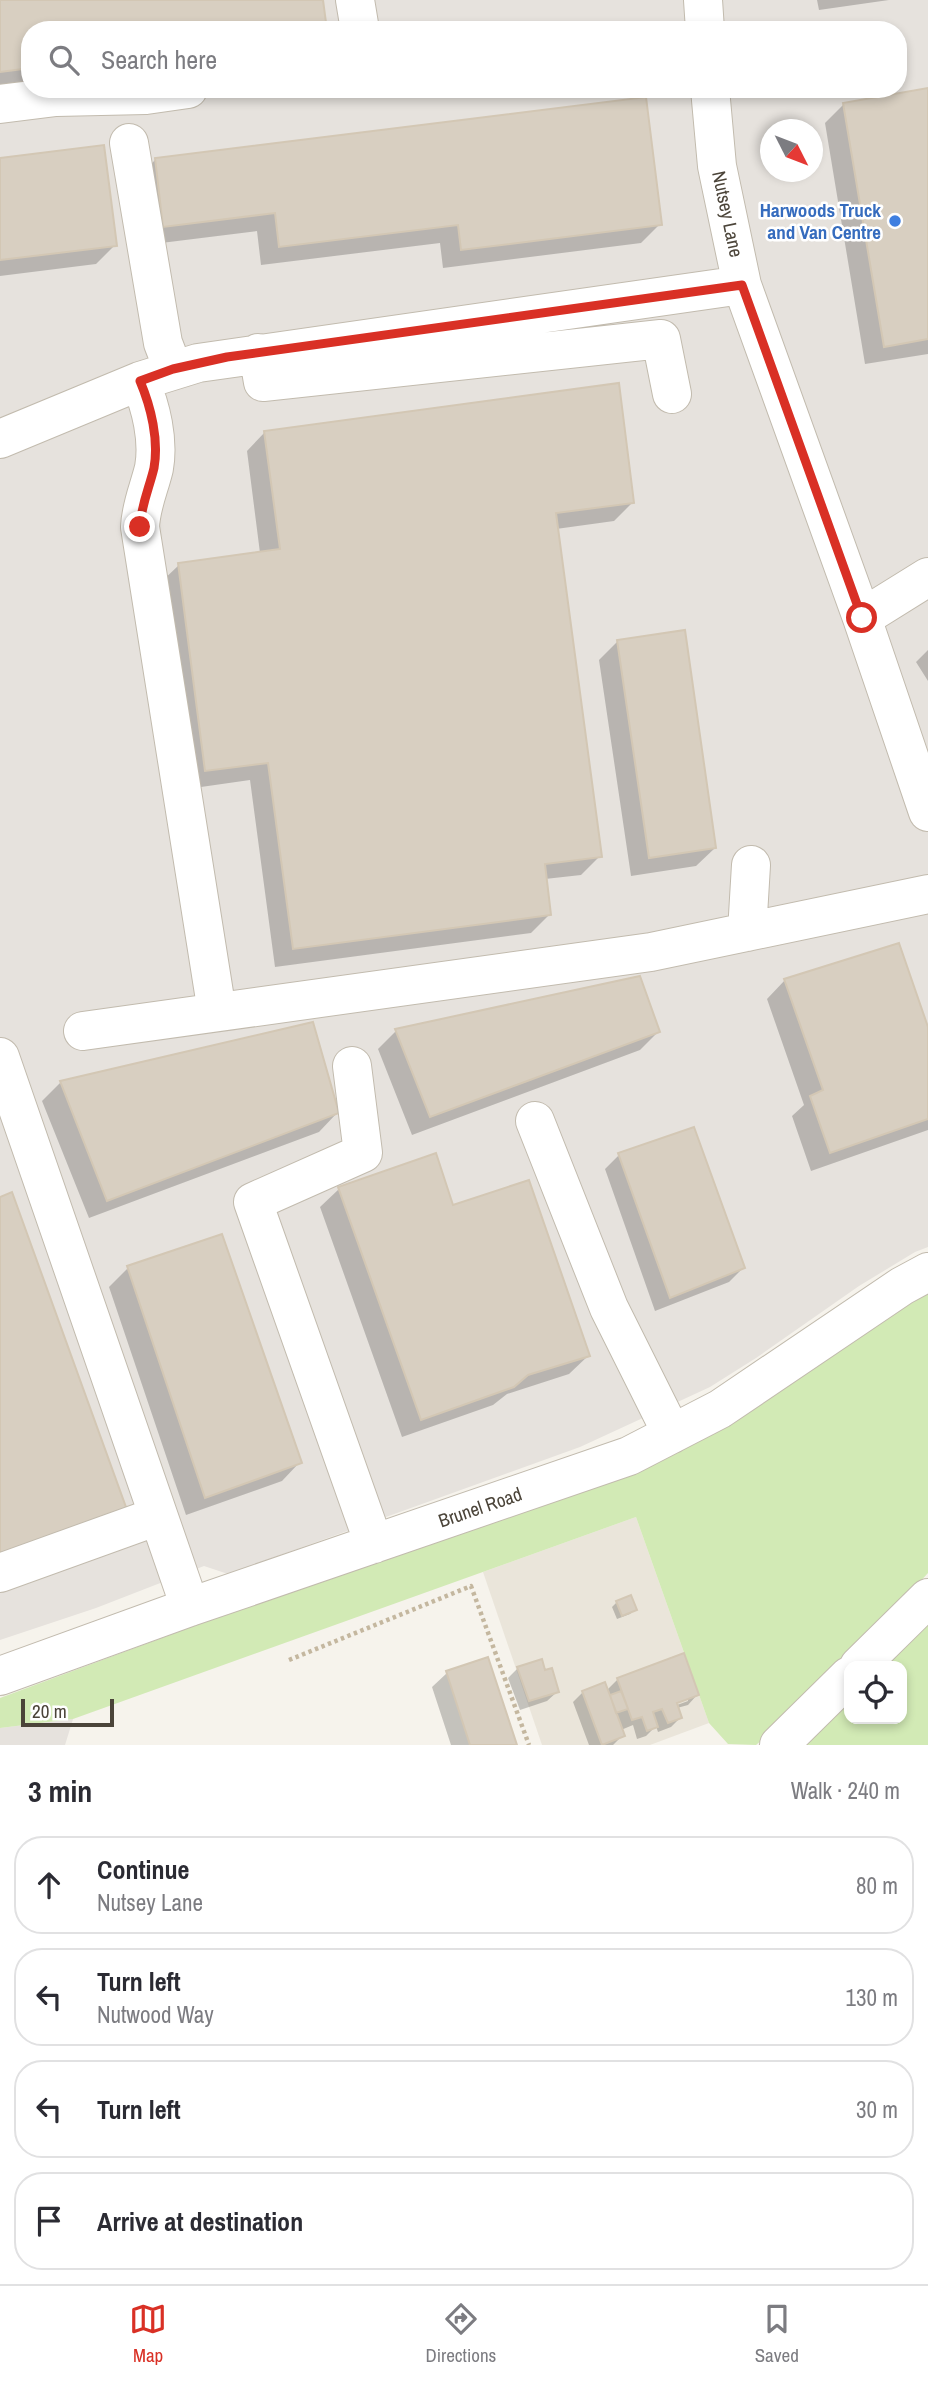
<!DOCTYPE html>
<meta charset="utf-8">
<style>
body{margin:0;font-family:"Archivo Narrow",sans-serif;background:#f7f7f7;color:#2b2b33}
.controls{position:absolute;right:21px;bottom:21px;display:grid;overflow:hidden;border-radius:14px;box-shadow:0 4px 10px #0003}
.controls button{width:63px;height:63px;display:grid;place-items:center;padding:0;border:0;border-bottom:2px solid #e1e1e2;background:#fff;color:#2b2b33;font:35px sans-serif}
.compass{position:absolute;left:760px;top:119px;width:63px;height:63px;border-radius:50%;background:#fff;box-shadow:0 4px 10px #0003;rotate:132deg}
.scale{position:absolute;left:21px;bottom:18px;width:93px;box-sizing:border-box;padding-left:7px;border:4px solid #4b4439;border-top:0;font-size:19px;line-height:24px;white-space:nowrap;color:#4b4439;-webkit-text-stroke:5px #fff;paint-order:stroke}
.stop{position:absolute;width:21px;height:21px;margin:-16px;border:5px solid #d93025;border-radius:50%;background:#fff}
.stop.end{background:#d93025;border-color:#fff;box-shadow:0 2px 7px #0008}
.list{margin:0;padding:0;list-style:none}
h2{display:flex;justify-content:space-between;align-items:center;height:91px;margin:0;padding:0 28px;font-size:30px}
h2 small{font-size:23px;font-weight:400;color:#7c7c81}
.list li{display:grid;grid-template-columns:46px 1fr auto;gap:21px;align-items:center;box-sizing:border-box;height:98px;margin:0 14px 14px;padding:0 14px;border:2px solid #e1e1e2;border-radius:28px}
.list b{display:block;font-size:26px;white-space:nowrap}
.list p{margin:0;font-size:23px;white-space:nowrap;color:#7c7c81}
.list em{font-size:23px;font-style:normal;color:#7c7c81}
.icon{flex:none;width:38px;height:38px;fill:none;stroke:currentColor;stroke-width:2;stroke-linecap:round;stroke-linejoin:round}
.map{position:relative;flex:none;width:928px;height:1745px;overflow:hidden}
.search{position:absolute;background:#fff;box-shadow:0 4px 10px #0003;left:21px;right:21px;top:21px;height:77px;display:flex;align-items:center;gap:18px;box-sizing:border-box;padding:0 24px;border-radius:28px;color:#7c7c81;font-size:26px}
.sheet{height:539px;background:#fff}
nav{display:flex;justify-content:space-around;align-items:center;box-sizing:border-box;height:98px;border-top:2px solid #e1e1e2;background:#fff;font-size:19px;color:#7c7c81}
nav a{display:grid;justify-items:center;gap:4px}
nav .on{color:#d93025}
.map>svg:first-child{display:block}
.residential{fill:#eae5da}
.industrial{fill:#e6e2dd;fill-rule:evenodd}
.green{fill:#d2eab5}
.shadow{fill:#0003;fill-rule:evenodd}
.building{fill:#d8cfc1;stroke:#d3c7b4;stroke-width:2}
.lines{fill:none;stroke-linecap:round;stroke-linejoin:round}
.minor-casing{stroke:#c2bbae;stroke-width:40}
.path{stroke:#c4b79f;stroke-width:4.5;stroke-dasharray:3.5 3.5;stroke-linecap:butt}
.minor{stroke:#fff;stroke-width:38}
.route{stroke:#d93025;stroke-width:9}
.shop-dot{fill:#3f7fe0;stroke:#fff;stroke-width:2.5}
.labels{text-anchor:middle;stroke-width:5;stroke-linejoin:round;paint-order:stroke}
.shop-label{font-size:19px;font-weight:bold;fill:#366cbe;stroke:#fff;text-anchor:end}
.street-label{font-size:19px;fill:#4b4439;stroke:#fff}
</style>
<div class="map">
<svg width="928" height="1745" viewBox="0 0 928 1745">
<rect width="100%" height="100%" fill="#f6f3ec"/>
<!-- residential -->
<path class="residential" d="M636,1517L709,1723L650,1745H542L483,1572Z"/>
<!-- industrial -->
<path class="industrial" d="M0,0H928V1247L915,1252L859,1286L756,1358L710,1387L580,1447L228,1574L204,1566L96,1608L0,1640ZM30,30H898V89H30ZM771,130H813V172H771Z
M73,1719L65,1745H0V1728Z"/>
<!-- green -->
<path class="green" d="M928,1293V1573L816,1694L756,1745L728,1744L709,1723L636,1517L73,1719L0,1728V1698L350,1568L840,1347Z
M928,1618V1745H803L849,1697V1719H902V1666H880Z"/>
<!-- shadow -->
<path class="shadow" d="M0,0H322L30,30V84L0,87Z
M817,0H889L819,10Z
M928,90V354L865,364L825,123L844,104Z
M0,159L115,245L96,264L0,276Z
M155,160L660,224L641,243L443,268L440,243L261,265L257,231L145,245L137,179Z
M265,432L633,502L614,521L556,529L600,856L581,875L545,879L550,914L531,933L275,967L250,780L187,789L160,583L179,565L260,553L247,451Z
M618,641L715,848L696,866L631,876L599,660Z
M928,650V681L916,662Z
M785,980L928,1032V1130L811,1171L792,1116L804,1105L767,999Z
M396,1031L658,1032L640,1050L412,1135L378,1049Z
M61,1082L337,1113L319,1132L89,1218L42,1101Z
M619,1155L743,1268L729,1282L655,1311L605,1169Z
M339,1189L452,1207L588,1356L569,1374L507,1394L493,1405L402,1437L320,1207Z
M220,1237L300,1462L282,1481L186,1515L109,1287L128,1268Z
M617,1602L635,1609L630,1614L617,1619L612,1607Z
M518,1668L544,1672L557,1692L547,1701L520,1710L508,1678Z
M447,1673L515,1745H451L432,1687Z
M618,1679L697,1695L688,1705L677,1708L680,1718L671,1727L658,1732L656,1726L646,1736L637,1739L633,1725L621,1730L623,1735L613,1745H589L573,1702L583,1692L606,1691ZM688,1698V1701L669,1708L668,1705Z"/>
<!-- building -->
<path class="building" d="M0,0H323L327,30H30V68L0,72Z
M928,88V339L884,347L843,103Z
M646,97L662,225L461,250L458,225L279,247L275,213L163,227L155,158Z
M104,145L117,246L0,260V158Z
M619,383L634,503L556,513L602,857L545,864L551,915L293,949L268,763L205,771L178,563L280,549L264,431Z
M685,630L716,848L649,858L617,640Z
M899,943L928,1027V1119L830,1153L810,1096L823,1090L784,979Z
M640,976L660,1032L430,1117L395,1029Z
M313,1022L339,1113L107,1201L60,1081Z
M694,1127L745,1268L670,1298L618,1153Z
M436,1153L453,1205L529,1180L590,1356L528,1375L514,1387L421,1420L338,1187Z
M12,1192L127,1510L0,1556V1197Z
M222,1234L302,1463L205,1498L127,1266Z
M631,1595L637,1610L622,1616L616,1601Z
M684,1653L699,1695L677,1703L682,1718L668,1723L662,1709L653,1712L658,1727L647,1731L642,1717L632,1720L617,1678Z
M488,1657L517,1745H470L446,1671Z
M542,1659L545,1670L552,1668L559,1692L529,1701L517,1667Z
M605,1682L625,1736L602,1745L582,1691Z
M621,1691L628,1709L616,1713L610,1695Z"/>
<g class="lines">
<!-- minor casing -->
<g class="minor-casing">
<path id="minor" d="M355,0L360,30
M703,0L705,30
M710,89L717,166L742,285L862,618L928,812
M0,104L56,97L146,95L188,89
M129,143L163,343L173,369
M258,353L263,382L661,339L672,394
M140,381C151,407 159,440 154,468C149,489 141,505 140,527L217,1012
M0,439L140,381L198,363L742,285
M862,618L928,577
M747,932L751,865
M83,1031L651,952L928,894
M0,1057L190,1607
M352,1066L363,1153L253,1202L374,1544
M535,1121L609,1308L672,1434
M0,1573L158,1516
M859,1666L928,1598
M0,1676L190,1607L629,1456L720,1409L902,1286L928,1272
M779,1745L849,1676"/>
</g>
<!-- path -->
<path class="path" d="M289,1660L471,1586L529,1745"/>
<!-- minor -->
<use href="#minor" class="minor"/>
</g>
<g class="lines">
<!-- route -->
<path class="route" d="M140,527C141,505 149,489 154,468C159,440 151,407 140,381L173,369L227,357L742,285L862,618"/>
</g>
<!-- markers -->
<circle class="shop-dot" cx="895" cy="221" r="7"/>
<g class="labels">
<!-- shop labels -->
<g class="shop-label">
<text x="881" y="217">Harwoods Truck<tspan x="881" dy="22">and Van Centre</tspan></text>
</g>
<!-- street labels -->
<g class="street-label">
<text transform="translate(728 214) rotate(78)" y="7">Nutsey Lane</text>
<text transform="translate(480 1507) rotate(-19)" y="7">Brunel Road</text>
</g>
</g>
</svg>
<div class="controls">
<button><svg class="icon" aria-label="locate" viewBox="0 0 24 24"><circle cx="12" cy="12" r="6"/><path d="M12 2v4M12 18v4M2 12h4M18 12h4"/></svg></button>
</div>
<svg class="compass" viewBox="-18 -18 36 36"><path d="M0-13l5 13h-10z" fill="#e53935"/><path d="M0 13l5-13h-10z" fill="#7c7c81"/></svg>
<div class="scale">20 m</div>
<div class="stop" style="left:862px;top:618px"></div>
<div class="stop end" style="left:140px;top:527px"></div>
<div class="search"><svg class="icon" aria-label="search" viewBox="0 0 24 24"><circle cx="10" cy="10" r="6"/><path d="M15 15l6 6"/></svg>Search here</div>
</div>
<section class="sheet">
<h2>3 min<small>Walk · 240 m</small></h2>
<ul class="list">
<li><svg class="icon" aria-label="ahead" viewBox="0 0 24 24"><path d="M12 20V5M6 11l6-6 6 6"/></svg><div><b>Continue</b><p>Nutsey Lane</p></div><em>80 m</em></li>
<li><svg class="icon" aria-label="left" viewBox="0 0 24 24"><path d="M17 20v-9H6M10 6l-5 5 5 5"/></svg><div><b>Turn left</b><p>Nutwood Way</p></div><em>130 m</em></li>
<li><svg class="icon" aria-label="left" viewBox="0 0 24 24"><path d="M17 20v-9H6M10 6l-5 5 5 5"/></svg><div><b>Turn left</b></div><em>30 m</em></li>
<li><svg class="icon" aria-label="arrive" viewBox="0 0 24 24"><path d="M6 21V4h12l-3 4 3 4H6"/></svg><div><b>Arrive at destination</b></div></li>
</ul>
</section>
<nav>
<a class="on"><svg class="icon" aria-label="map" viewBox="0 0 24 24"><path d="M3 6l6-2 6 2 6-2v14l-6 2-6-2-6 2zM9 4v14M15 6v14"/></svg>Map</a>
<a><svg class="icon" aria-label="directions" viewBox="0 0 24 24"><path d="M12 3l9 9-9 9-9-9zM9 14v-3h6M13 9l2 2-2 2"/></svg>Directions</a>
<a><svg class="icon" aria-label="saved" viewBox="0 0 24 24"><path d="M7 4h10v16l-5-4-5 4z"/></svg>Saved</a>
</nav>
